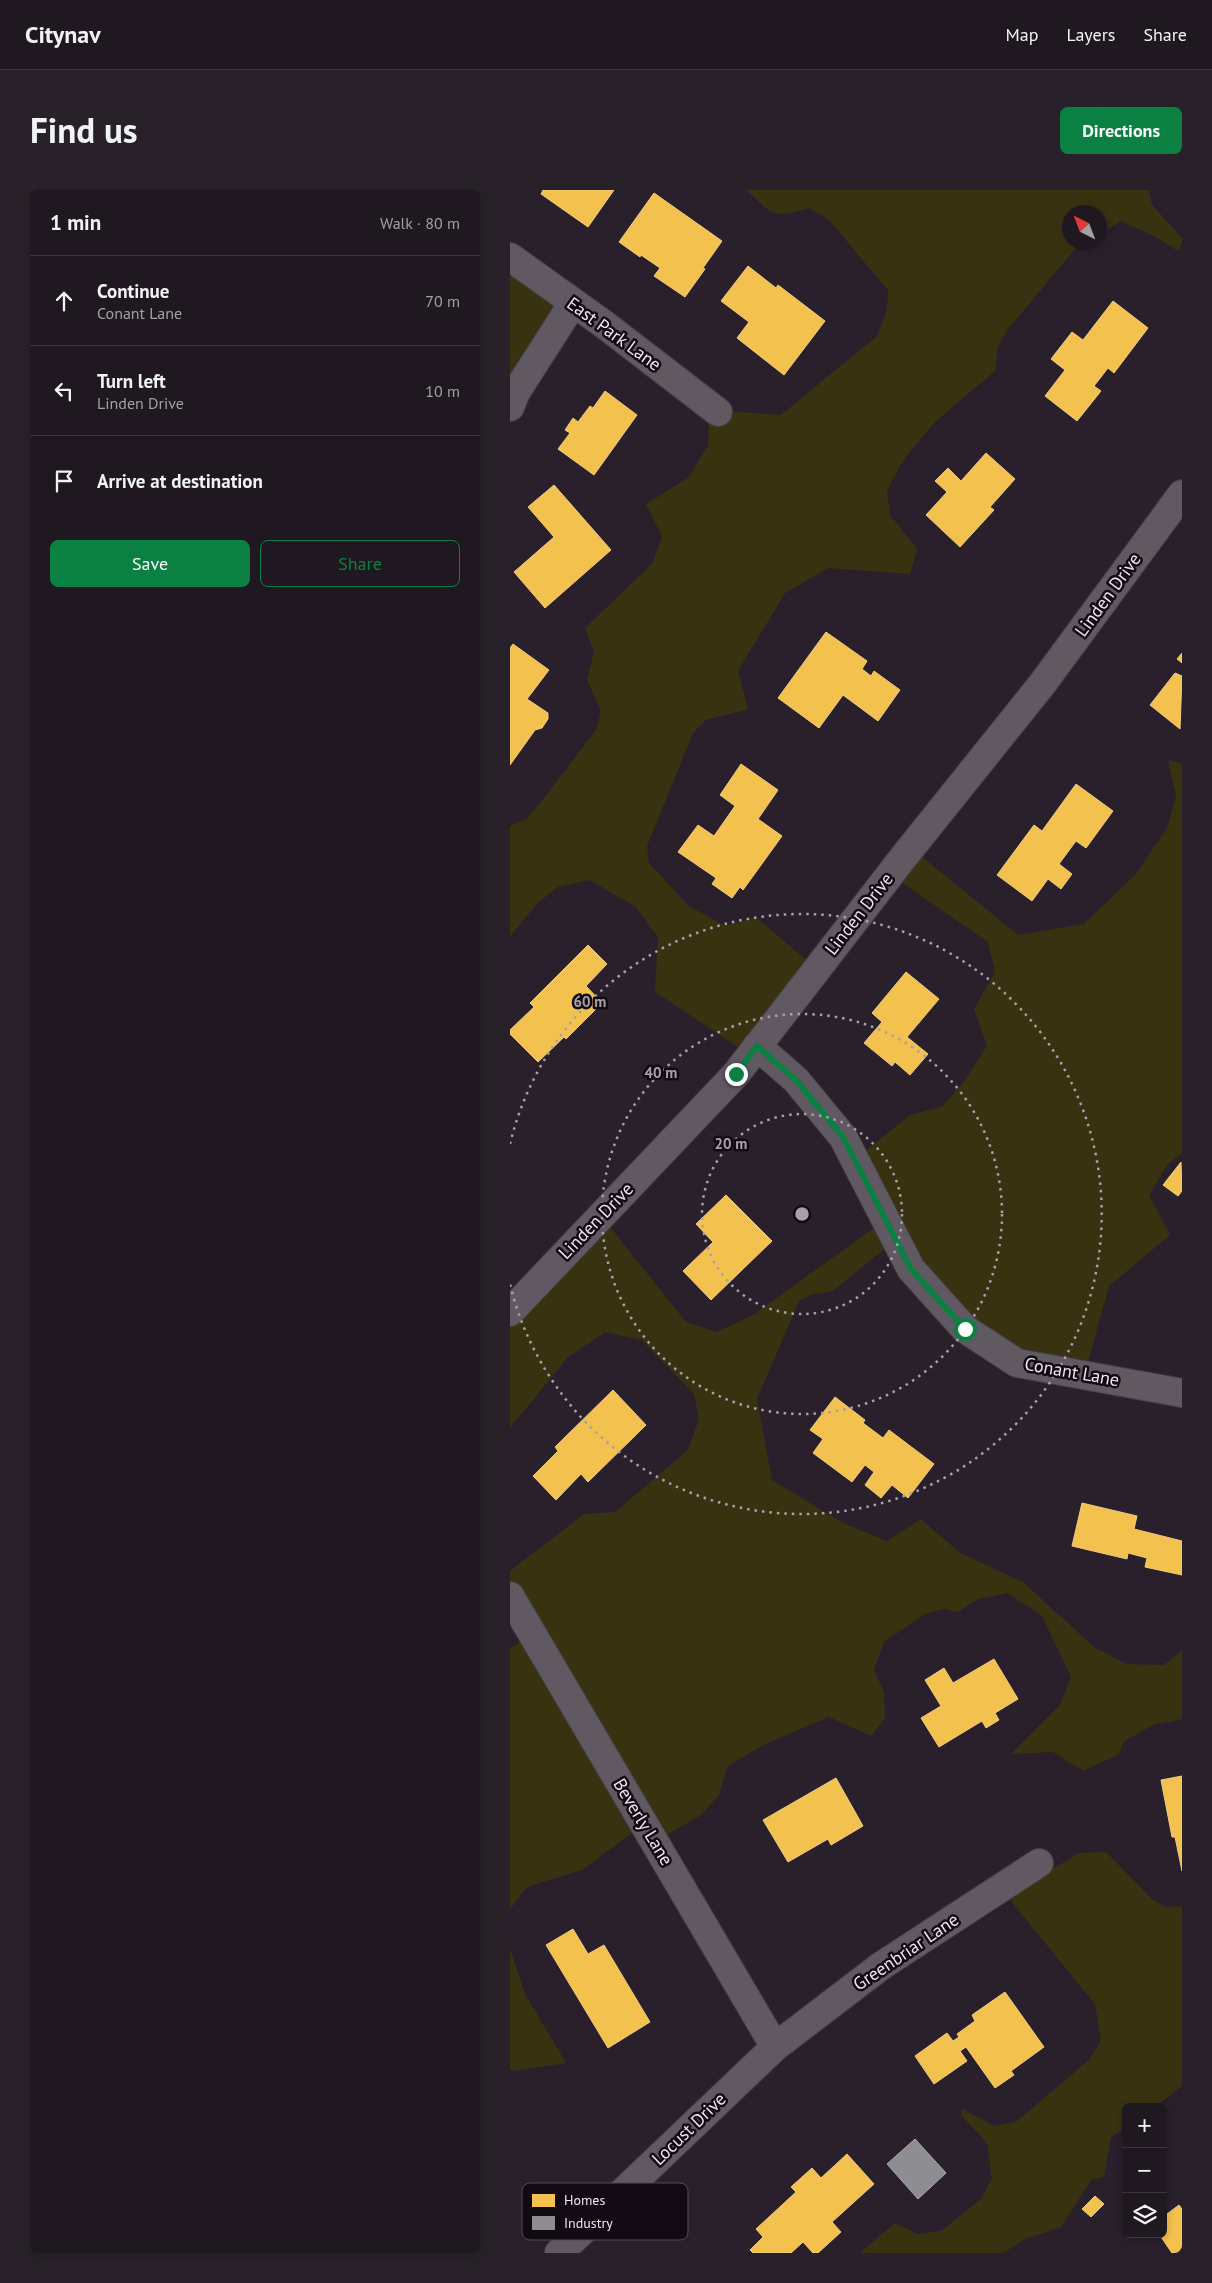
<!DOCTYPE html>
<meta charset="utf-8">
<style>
body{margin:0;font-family:"PT Sans",sans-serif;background:#282129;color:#f1f3f6}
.controls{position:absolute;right:15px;bottom:15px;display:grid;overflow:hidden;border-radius:8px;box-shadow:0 2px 8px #0003}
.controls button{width:45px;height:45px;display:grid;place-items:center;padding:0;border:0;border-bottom:1px solid #3d373e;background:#201820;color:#f1f3f6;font:25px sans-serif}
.compass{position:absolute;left:552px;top:15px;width:45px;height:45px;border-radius:50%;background:#201820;box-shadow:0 2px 8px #0003;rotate:318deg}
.stop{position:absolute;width:15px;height:15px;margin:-11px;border:4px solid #0b8043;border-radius:50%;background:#fff}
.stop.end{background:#0b8043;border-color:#fff;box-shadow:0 1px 5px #0008}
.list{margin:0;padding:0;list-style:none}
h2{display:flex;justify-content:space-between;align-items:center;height:65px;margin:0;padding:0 20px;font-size:21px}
h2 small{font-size:16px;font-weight:400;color:#a2a0a5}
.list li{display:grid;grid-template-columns:32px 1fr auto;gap:15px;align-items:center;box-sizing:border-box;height:90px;padding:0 20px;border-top:1px solid #3d373e}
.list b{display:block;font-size:19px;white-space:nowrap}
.list p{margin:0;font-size:16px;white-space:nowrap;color:#a2a0a5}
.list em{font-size:16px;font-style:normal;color:#a2a0a5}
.actions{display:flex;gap:10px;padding:15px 20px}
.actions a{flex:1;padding:11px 0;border:1px solid #0b8043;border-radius:8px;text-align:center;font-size:18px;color:#0b8043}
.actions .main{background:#0b8043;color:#fff}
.icon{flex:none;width:28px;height:28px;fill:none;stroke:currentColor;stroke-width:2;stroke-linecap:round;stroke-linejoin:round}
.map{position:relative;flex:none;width:672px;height:2063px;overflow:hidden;border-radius:8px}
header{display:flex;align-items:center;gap:30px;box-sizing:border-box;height:70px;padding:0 25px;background:#201820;border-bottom:1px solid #3d373e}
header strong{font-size:24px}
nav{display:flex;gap:28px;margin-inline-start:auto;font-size:18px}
.intro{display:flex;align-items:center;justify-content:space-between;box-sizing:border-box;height:120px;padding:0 30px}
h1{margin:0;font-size:35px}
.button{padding:12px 22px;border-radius:8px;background:#0b8043;color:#fff;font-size:18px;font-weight:700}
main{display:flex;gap:30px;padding:0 30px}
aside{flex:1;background:#201820;border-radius:8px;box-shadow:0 2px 8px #0003}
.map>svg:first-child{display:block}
.green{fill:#393211}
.homes{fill:#f2c14e;stroke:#f1cc7f}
.industry{fill:#8d8d92;stroke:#aba7ae}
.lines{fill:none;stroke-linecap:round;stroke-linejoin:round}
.minor-casing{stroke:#463e47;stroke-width:30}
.minor{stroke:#615961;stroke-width:28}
.route{stroke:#0b8043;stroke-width:6}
.ring{fill:none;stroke:#ab9fab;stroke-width:2.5;stroke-dasharray:2.5 5}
.labels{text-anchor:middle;stroke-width:5;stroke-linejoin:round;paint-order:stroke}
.street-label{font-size:18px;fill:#f0e4f0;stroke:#120a12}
.key{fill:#120a12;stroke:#554b55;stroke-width:1}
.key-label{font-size:14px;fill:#f0e4f0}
.centre{fill:#ab9fab;stroke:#120a12;stroke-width:2.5}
.ring-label{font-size:15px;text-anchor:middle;font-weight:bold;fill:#ab9fab;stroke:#120a12;stroke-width:5;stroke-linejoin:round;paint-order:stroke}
</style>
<header>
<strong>Citynav</strong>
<nav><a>Map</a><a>Layers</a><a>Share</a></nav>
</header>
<div class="intro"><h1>Find us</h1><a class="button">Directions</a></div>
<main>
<aside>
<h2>1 min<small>Walk · 80 m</small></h2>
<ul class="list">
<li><svg class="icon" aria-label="ahead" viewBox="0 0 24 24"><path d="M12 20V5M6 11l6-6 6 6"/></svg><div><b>Continue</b><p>Conant Lane</p></div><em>70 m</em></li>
<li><svg class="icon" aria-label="left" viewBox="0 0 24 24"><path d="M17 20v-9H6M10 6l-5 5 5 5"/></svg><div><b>Turn left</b><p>Linden Drive</p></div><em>10 m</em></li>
<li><svg class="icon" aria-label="arrive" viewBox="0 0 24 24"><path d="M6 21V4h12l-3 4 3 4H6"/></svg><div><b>Arrive at destination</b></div></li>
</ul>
<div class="actions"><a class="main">Save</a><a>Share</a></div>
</aside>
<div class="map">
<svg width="672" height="2063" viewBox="0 0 672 2063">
<rect width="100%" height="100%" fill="#2a202b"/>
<!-- green -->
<path class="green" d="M236,0H639L642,15L672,48V54L668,61L646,47L611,31L590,44V22H560V52L575,53L566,58L498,139L487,158L486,180L425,232L394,269L377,300L380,325L407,359L400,384L318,378L275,403L228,481L238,519L196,530L183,543L137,656L139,673L179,716L215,736L246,727L302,775L234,861L145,802L148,747L125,716L79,690L48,697L29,712L0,746V636L16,629L27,617L86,540L91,521L77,490L84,462L75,438L142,374L152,347L136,314L178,288L198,256L199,220L271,225L367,146L377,120L378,100L319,30L299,18C262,29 263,25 236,0Z
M0,67L63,113L0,217Z
M658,570L672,573V963L658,974L639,1005L660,1045L599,1096L575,1183L503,1172L380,1054L323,1101L300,1105L289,1111L247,1209L262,1290L335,1334L377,1351L411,1329L450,1363L513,1392L584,1457L616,1474L654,1475L672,1460V1529L643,1535L613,1552L609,1564L573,1581L543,1562L501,1564L550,1515L561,1487L532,1426L498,1403L468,1409L448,1422L434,1419L415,1424L374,1452L364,1480L374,1502L375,1528L361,1546L319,1527L251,1556L217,1577L209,1605L191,1625L148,1650L131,1636L72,1680L17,1697L0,1719V1458L19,1447L0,1413V1381L74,1324L105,1322L178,1260L189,1229L184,1204L132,1150L95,1142L57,1168L0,1238V1115L92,1027L176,1132L207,1142L243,1125L372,1032L352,964L400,925L432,917L453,893L477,856L464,819L485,782L478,752L381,685L400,657L508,745L574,734L625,685L657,638L666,606Z
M596,1662L643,1710L656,1717L672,1716V1896L645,1917H616V1937L601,1947L594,1987L581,1990L551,2037L515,2049L493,2063H350L385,2033L408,2044L431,2041L471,2009L482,1989L477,1953L451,1925L453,1919L483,1936L506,1932L579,1870L591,1850L585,1814L501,1711L502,1704L569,1663Z
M0,1759L15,1804L56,1873L4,1881L0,1879Z"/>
<!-- homes -->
<path class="homes" d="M33,0H104L78,37L31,4Z
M144,3L212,51L193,78L195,79L175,107L144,86L150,78L131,65L130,67L109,52Z
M238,76L266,98L268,95L315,131L274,185L227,148L239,132L211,111Z
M603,111L638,138L604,183L598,178L584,196L591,201L567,231L535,206L555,180L541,169L562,142L573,150Z
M95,201L127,225L84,285L48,259L60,243L55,240L63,228L68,232L80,216L83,218Z
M476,263L505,289L480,317L484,320L450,357L416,325L437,302L425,291L438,278L451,291Z
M44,295L101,360L35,418L4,382L44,347L18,317Z
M316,442L357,471L352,479L361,486L364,481L390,500L368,531L333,505L309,538L268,508Z
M3,454L39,480L17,509L38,523V529L32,538L25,540L0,575V458Z
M672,463V473L667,469Z
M665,483L672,486L670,539L640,515Z
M231,574L268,600L248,629L272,646L233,700L230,697L222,708L202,694L206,688L168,662L188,635L204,646L225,616L210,605Z
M566,594L603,621L576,658L566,651L549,674L562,684L551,699L538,689L522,711L487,685L524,635L532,641Z
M78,755L97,774L76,796L92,813L56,849L54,847L28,872L0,844V840L24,817L20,813Z
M396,782L429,809L397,847L418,864L400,885L385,872L382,876L354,853L372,832L362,823Z
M671,972L672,1001L668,1006L653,995Z
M216,1005L262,1051L201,1110L173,1081L203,1052L186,1034Z
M103,1200L136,1235L78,1292L71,1284L46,1310L23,1286L48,1261L45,1257Z
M325,1207L355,1230L353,1233L373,1248L379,1240L424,1274L398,1308L382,1295L371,1308L355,1295L364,1282L355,1275L342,1292L303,1263L313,1249L300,1240Z
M572,1313L627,1326L624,1339L672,1351V1385L635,1377L637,1368L618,1363L617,1369L562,1356Z
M484,1469L508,1509L485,1523L489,1530L476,1538L472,1531L429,1557L411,1528L431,1516L415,1490L434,1478L443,1493Z
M672,1586V1681L665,1647H662L651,1590Z
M326,1588L353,1636L321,1655L318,1649L278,1672L253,1630Z
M63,1739L78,1764L94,1755L140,1832L98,1858L36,1755Z
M495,1802L534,1857L501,1881L504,1885L485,1898L456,1857L450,1861L457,1871L424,1894L405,1866L437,1843L443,1851L449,1847L447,1844L465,1831L462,1825Z
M337,1964L364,1994L322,2032L331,2042L308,2063H303L293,2052L281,2063H243L240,2060L253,2047L246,2039L286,2002L281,1997L302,1978L311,1988Z
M585,2006L594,2014L581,2027L572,2019Z
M669,2015L672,2019V2063H662L649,2044H653V2027Z"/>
<!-- industry -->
<path class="industry" d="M405,1949L436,1983L408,2009L377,1974Z"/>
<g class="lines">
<!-- minor casing -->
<g class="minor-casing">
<path id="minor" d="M0,67L95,135L208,222
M0,217L6,202L63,113
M247,856L286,890L333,947L401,1079L455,1139L507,1173L672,1203
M0,1122L226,884L392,669L533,493L672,304
M0,1406L265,1857
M49,2063L265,1857L371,1776L529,1673"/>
</g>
<!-- minor -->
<use href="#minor" class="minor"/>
</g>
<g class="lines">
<!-- route -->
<path class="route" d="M226,884L247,856L286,890L333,947L401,1079L455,1139"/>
</g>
<!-- distance rings -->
<g class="ring">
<circle cx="292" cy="1024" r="100"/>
<circle cx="292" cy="1024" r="200"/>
<path d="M0 954A300 300 0 1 1 0 1094"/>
</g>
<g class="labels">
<!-- street labels -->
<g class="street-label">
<text transform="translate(104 144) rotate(36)" y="6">East Park Lane</text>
<text transform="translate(598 405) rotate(-54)" y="6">Linden Drive</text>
<text transform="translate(349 724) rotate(-52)" y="6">Linden Drive</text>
<text transform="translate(86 1031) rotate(-46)" y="6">Linden Drive</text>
<text transform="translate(562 1182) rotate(10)" y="6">Conant Lane</text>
<text transform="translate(133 1632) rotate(59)" y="6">Beverly Lane</text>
<text transform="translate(396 1762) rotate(-34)" y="6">Greenbriar Lane</text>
<text transform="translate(179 1939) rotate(-44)" y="6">Locust Drive</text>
</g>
</g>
<!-- legend -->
<rect x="12" y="1993" width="166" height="57" rx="8" class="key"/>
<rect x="22" y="2004" width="23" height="13" fill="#f2c14e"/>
<rect x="22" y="2026" width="23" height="14" fill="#8d8d92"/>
<g class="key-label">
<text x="54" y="2015">Homes</text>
<text x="54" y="2038">Industry</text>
</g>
<circle cx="292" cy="1024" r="8" class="centre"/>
<g class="ring-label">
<text x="80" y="817">60 m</text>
<text x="151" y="888">40 m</text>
<text x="221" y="959">20 m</text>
</g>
</svg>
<div class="controls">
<button>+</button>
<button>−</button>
<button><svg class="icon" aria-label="layers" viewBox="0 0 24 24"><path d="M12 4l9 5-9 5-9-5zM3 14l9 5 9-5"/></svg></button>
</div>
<svg class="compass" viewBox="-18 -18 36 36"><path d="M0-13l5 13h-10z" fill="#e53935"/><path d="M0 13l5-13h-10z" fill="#a2a0a5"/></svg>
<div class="stop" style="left:455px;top:1139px"></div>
<div class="stop end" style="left:226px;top:884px"></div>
</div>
</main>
